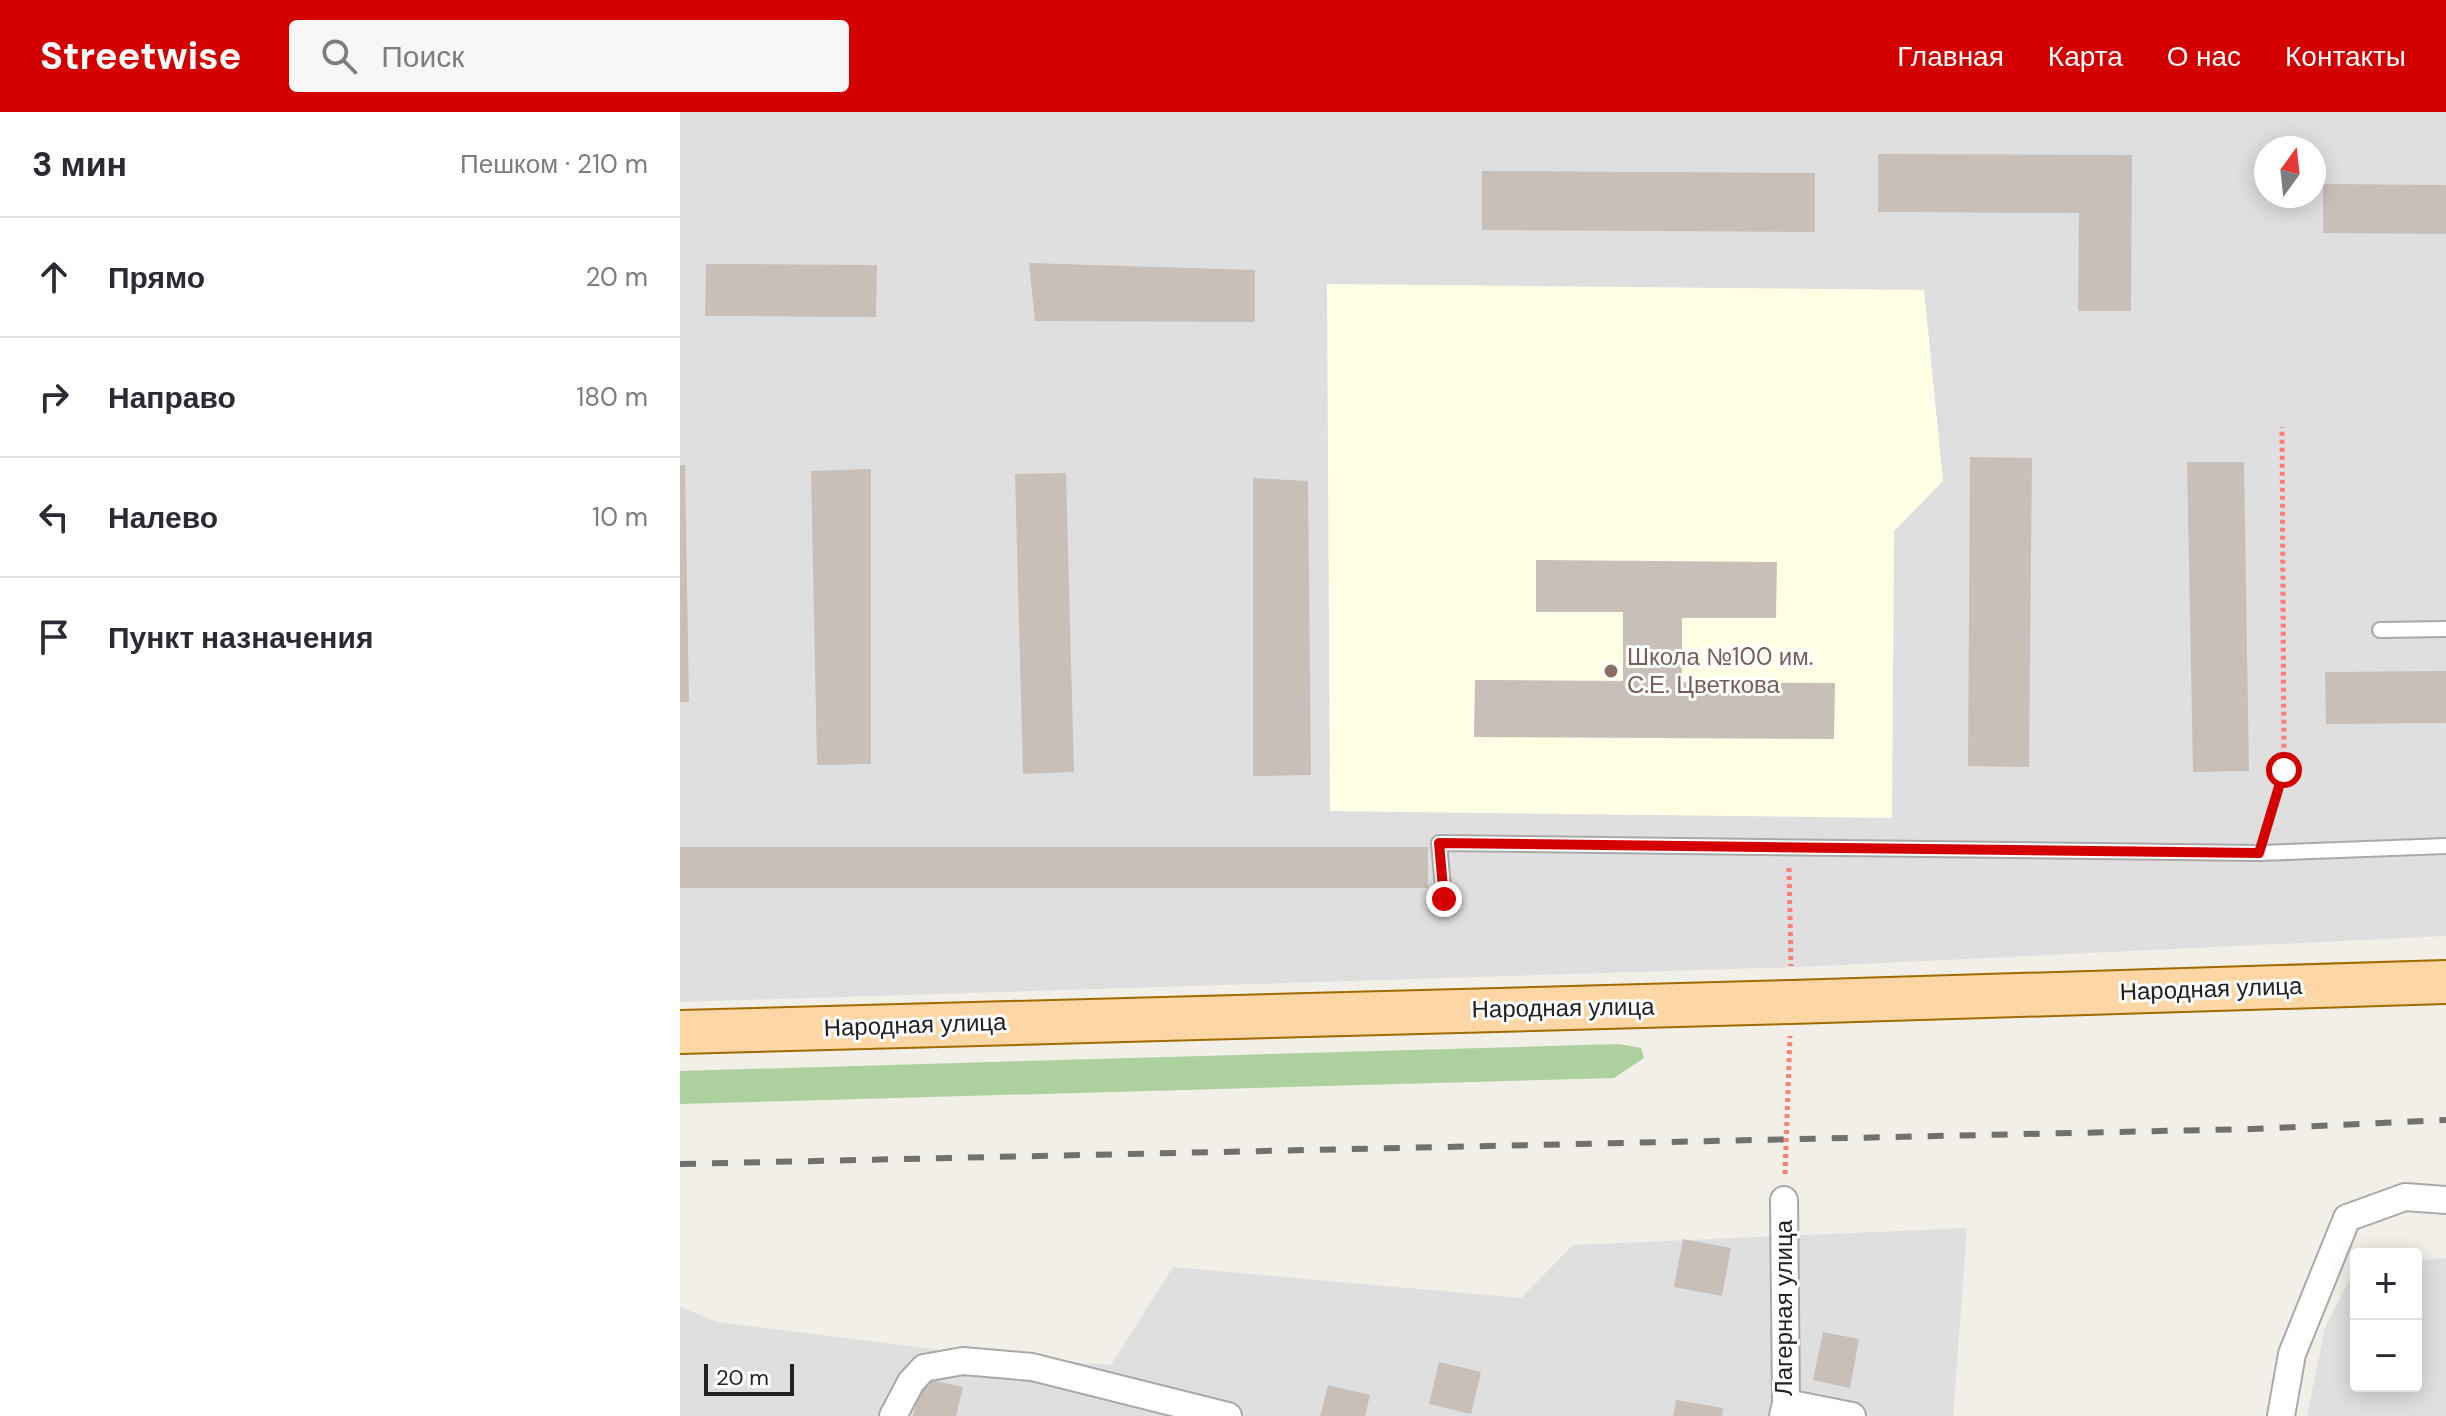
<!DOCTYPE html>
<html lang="ru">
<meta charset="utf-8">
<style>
body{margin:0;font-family:"DM Sans",sans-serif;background:#f7f7f7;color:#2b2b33}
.controls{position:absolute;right:24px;bottom:24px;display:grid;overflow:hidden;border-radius:8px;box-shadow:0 4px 20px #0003}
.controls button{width:72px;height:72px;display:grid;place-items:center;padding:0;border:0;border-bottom:2px solid #e1e1e2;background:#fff;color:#2b2b33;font:40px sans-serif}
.compass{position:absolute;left:1574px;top:24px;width:72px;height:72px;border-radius:50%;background:#fff;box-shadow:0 4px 20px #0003;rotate:15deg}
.scale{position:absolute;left:24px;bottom:20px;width:90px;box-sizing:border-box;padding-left:8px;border:4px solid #222;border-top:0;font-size:22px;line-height:28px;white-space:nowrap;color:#222;-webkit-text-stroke:6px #fff;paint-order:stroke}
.stop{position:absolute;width:24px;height:24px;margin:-18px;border:6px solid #d40000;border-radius:50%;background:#fff}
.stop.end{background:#d40000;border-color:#fff;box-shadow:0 2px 8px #0008}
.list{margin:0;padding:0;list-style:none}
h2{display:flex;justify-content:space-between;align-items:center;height:104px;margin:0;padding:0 32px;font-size:34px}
h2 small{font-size:26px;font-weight:400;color:#7c7c81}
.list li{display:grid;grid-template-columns:52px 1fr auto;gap:24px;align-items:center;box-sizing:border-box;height:120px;padding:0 32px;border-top:2px solid #e1e1e2}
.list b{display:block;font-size:30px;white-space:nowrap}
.list em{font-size:26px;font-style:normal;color:#7c7c81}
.icon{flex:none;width:44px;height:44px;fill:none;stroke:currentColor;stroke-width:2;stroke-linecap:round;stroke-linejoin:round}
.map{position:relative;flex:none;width:1766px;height:1304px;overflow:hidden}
header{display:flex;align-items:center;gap:48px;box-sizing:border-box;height:112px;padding:0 40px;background:#d40000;color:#fff}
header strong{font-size:38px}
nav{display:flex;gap:44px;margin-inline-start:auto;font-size:28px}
.search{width:560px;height:72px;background:#f7f7f7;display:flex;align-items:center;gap:20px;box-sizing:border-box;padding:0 28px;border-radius:8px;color:#7c7c81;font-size:30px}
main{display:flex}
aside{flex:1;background:#fff}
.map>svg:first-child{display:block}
.residential{fill:#e0dfdf;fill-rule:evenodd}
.education{fill:#ffffe5}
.forest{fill:#add19e}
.building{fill:#c7bfb8}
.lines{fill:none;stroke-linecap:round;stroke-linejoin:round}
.lane-casing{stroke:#a9a9a9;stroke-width:18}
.street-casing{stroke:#a9a9a9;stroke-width:30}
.primary-casing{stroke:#a06b00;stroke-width:46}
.path{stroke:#fa8072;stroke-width:5;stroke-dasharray:4 4;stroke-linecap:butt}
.lane{stroke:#fff;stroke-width:14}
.street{stroke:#fff;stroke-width:26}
.primary{stroke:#fcd6a4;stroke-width:42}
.rail{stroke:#707070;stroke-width:6;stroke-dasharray:16 16;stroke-linecap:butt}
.route{stroke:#d40000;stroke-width:10}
.education-dot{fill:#8d6e63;stroke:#fff;stroke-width:3}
.labels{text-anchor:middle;stroke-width:6;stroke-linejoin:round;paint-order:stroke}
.education-label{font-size:24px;fill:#785e54;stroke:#fff;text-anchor:start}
.street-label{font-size:24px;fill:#222;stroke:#fff}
</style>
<header>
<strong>Streetwise</strong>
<div class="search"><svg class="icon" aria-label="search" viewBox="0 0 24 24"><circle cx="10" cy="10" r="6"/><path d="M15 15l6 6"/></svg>Поиск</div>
<nav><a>Главная</a><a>Карта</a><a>О нас</a><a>Контакты</a></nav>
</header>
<main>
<aside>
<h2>3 мин<small>Пешком · 210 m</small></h2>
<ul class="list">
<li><svg class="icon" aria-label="ahead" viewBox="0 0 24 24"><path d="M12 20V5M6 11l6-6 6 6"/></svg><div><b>Прямо</b></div><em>20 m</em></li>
<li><svg class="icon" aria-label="right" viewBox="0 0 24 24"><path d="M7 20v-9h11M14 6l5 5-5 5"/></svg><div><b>Направо</b></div><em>180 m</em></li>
<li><svg class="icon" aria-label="left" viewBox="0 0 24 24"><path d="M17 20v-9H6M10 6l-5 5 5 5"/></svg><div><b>Налево</b></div><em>10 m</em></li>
<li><svg class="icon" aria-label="arrive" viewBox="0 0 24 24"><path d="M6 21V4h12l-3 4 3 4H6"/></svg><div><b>Пункт назначения</b></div></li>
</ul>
</aside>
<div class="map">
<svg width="1766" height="1304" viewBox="0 0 1766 1304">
<rect width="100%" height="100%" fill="#f2efe9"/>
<!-- residential -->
<path class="residential" d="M0,0H1766V824L1119,855L0,890ZM1586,36H1634V84H1586Z
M1287,1116L1273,1304H0V1195L37,1210L302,1243L431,1253L493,1155L841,1186L893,1133Z
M1766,1146V1304H1627L1645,1216L1676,1154V1274H1736V1149Z"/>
<!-- education -->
<path class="education" d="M647,172L1244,178L1263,369L1214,419L1212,706L650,699Z"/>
<!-- forest -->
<path class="forest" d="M939,932L961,936L964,946L934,966L0,992V959Z"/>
<!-- building -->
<path class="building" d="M1198,42L1452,43L1451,199H1398L1399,101L1198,100Z
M802,59L1135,61V120L802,118Z
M1643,72L1766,73V122L1643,121Z
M349,151L575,158V210L355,209Z
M26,152L197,153L196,205L25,204Z
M1290,345L1352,346L1349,655L1288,654Z
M1507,350H1564L1569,659L1513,660Z
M0,353H5L9,590H0Z
M191,357V652L137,653L131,359Z
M386,361L394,660L343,662L335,362Z
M573,366L628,369L631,663L573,664Z
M856,448L1097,450L1096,506H1002V570L1155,571L1154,627L794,625L795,568L943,569V500H856Z
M1766,559V611L1646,612L1645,560Z
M0,735H748V776H0Z
M1003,1127L1051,1136L1042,1184L994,1175Z
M1143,1220L1179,1227L1170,1276L1133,1268Z
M759,1250L801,1260L791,1302L749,1292Z
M242,1266L283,1275L276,1304H233Z
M648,1273L690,1283L685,1304H640Z
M996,1288L1043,1296L1042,1304H993Z"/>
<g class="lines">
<!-- lane casing -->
<g class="lane-casing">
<path id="lane" d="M1700,518L1766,517
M764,787L759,731L1579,741L1766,734"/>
</g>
<!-- street casing -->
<g class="street-casing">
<path id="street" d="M1106,1291L1172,1304
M213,1304L231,1270L244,1256L283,1249L352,1255L548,1304
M1103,1304L1106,1291L1104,1088
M1601,1304L1612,1242L1667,1106L1725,1085L1766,1088"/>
</g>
<!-- primary casing -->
<g class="primary-casing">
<path id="primary" d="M0,920L1111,890L1766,870"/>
</g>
<!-- path -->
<path class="path" d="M1585,721L1604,658L1602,315
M1109,756L1111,854
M1105,1062L1110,924"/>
<!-- lane -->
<use href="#lane" class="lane"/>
<!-- street -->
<use href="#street" class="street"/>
<!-- primary -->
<use href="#primary" class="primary"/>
<!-- rail -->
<path class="rail" d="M0,1052L1571,1017L1766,1008"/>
</g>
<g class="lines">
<!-- route -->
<path class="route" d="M764,787L759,731L1579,741L1604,658"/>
</g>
<!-- markers -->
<circle class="education-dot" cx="931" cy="559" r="8"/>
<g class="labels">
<!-- education labels -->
<g class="education-label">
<text x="947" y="553">Школа №100 им.<tspan x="947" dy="28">С.Е. Цветкова</tspan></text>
</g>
<!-- street labels -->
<g class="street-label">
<text transform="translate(1531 877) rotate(-2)" y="8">Народная улица</text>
<text transform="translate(883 896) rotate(-1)" y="8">Народная улица</text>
<text transform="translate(235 913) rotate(-2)" y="8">Народная улица</text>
<text transform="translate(1104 1196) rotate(-90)" y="8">Лагерная улица</text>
</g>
</g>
</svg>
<div class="controls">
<button>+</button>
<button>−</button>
</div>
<svg class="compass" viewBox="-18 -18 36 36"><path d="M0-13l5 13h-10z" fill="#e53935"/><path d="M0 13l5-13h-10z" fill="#7c7c81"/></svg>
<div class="scale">20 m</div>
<div class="stop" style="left:1604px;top:658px"></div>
<div class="stop end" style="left:764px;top:787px"></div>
</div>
</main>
